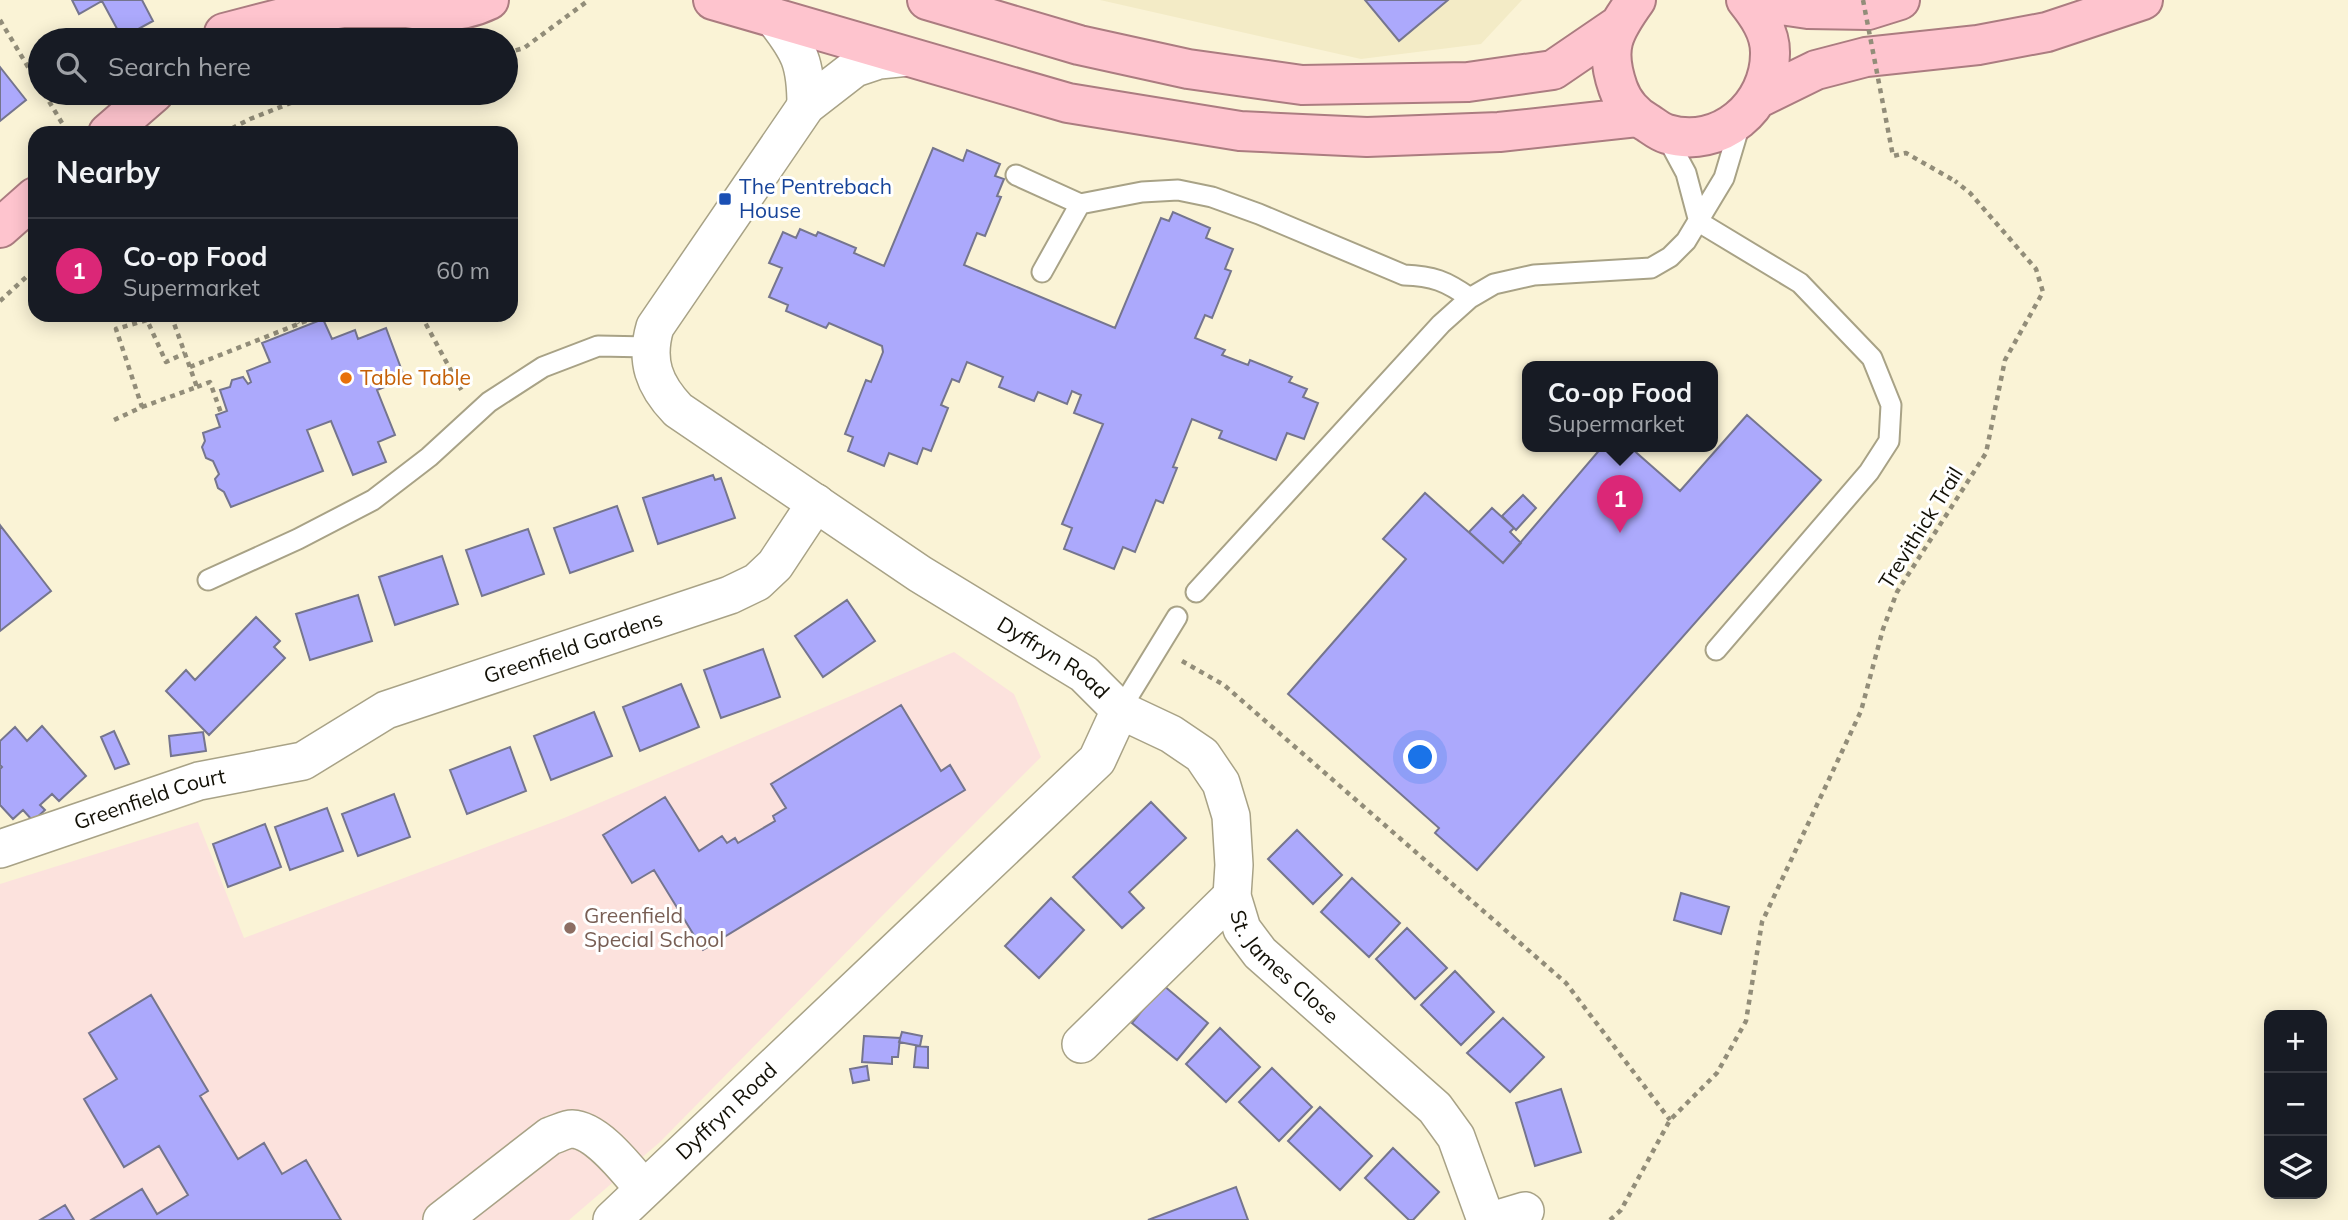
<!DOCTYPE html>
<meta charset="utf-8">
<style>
body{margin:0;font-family:Mulish,sans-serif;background:#20242c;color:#f1f3f6}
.controls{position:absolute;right:21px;bottom:21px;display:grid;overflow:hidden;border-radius:14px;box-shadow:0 4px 18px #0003}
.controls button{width:63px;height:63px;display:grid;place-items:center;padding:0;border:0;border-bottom:2px solid #363941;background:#171b24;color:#f1f3f6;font:35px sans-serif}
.you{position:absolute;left:1421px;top:758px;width:24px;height:24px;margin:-18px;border:5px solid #fff;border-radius:50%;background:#1a73e8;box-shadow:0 0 0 10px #1a73e833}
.badge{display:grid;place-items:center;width:46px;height:46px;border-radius:50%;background:#db2777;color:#fff;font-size:23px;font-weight:700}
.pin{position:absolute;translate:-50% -58px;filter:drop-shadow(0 2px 4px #0008)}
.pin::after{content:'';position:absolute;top:37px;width:24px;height:21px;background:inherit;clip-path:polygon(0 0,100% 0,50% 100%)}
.popup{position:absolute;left:1522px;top:361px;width:196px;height:91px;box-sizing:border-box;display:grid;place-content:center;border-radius:14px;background:#171b24;filter:drop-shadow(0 2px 5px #0005);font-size:23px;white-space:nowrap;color:#9ea1a6}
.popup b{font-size:26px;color:#f1f3f6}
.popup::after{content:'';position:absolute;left:50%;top:100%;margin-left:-14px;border:14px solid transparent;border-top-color:#171b24}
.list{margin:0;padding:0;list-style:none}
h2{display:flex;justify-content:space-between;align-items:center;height:91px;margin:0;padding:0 28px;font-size:30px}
h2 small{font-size:23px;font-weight:400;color:#9ea1a6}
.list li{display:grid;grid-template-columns:46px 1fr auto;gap:21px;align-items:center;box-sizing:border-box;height:105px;padding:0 28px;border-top:2px solid #363941}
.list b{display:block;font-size:26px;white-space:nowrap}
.list p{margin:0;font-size:23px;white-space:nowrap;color:#9ea1a6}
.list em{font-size:23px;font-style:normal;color:#9ea1a6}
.icon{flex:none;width:38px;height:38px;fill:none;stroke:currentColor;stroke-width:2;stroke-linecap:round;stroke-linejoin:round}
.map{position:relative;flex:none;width:2348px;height:1220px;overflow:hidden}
.search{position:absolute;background:#171b24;box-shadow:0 4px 18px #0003;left:28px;top:28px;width:490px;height:77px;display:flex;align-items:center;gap:18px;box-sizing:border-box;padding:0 24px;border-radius:38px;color:#9ea1a6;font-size:26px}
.panel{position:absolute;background:#171b24;box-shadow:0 4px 18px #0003;left:28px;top:126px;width:490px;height:196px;border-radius:21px}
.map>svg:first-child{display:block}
.built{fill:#f3ebc6}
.education{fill:#fce2dd}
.building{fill:#aca9fc;stroke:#75758e;stroke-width:2}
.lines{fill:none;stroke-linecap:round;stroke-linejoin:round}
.service-casing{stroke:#a8a286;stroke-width:23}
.minor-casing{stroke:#a8a286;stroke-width:40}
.trunk-casing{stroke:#ab7c80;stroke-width:42}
.path{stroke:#928d79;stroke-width:4.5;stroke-dasharray:5 5;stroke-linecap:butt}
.service{stroke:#fff;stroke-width:19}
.minor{stroke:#fff;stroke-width:37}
.trunk{stroke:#fec4ce;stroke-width:38}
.path-bridge{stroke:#928d79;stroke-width:4.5;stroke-dasharray:5 5;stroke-linecap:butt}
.transit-dot{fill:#1a4fb4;stroke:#fff;stroke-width:2.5}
.food-dot{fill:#e8710a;stroke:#fff;stroke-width:2.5}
.education-dot{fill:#8d6e63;stroke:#fff;stroke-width:2.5}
.labels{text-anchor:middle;stroke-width:6;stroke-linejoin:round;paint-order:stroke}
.transit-label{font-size:21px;fill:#164399;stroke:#fff;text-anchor:start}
.food-label{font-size:21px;fill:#c56008;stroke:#fff;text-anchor:start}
.street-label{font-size:21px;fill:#121006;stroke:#fff}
.education-label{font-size:21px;fill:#785e54;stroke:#fff;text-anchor:start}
</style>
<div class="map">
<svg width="2348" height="1220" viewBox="0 0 2348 1220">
<rect width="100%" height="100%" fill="#faf3d6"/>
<!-- built -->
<path class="built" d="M1100,0H1522L1481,44L1361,59Z"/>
<!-- education -->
<path class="education" d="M954,652L1014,694L1041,757L880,918L660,1142L569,1220H0V884L198,822L244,938L564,818Z"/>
<!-- building -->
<path class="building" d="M72,0H142L153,21L122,38L102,1L79,14Z
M1365,0H1448L1399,41Z
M0,67L26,100L0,121Z
M933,148L963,161L967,150L1000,164L995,176L1004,179L997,196L1001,197L985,236L977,233L964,265L1115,328L1161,218L1169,221L1173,212L1210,228L1206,238L1233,249L1225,269L1231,271L1212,318L1205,315L1195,338L1225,350L1222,355L1248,365L1250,360L1292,377L1289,382L1307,389L1303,397L1318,403L1304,439L1287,433L1276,460L1219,438L1222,431L1192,419L1173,467L1177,468L1163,503L1156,500L1135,552L1123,547L1114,569L1064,549L1072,528L1062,524L1103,424L1074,413L1081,395L1072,391L1067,404L1038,392L1034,401L999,387L1003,377L967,362L959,382L952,379L941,405L948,408L931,451L923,448L917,464L889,453L884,466L848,451L853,437L845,434L866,380L871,382L883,352L882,346L829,323L826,328L786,311L788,305L769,297L782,268L769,263L783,232L796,238L800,229L816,236L818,232L856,248L854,253L884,266Z
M323,319L332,339L355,330L358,339L386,328L405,379L377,390L395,435L378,442L386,462L353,475L331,421L307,430L323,471L231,507L224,492L218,488L215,479L219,474L213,461L206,458L202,447L205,441L203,433L220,427L216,415L227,411L220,390L230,387L232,380L243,377L248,384L251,382L247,371L270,362L262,343Z
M1747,415L1821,480L1477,870L1435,833L1439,828L1288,694L1406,559L1383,539L1425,493L1503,563L1602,447H1630L1680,491Z
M713,475L715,480L721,478L735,518L658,544L643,498Z
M1523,495L1536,508L1516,530L1502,516Z
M617,506L633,551L570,573L554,528Z
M1492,508L1514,528L1510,532L1521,543L1503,563L1469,532Z
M0,525L51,591L0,631Z
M528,529L544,574L482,596L466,550Z
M442,556L458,604L395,625L379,577Z
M358,595L372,641L310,660L296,614Z
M847,600L875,641L823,677L795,636Z
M256,617L280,641L274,647L285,658L209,735L166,691L186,670L195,680Z
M763,649L780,697L721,718L704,670Z
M681,684L699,727L640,751L623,707Z
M901,705L941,771L950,765L965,790L703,950L654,870L632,883L603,835L665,797L699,851L722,836L727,843L735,838L738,843L775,821L773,816L786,808L771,784Z
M594,712L612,756L551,780L534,736Z
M42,726L86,776L59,801L52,794L40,805L45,810L33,821L23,810L13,819L0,805V769L2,767L0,765V741L15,727L27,741Z
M114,731L129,764L115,769L101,737Z
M203,732L206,751L171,756L169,736Z
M510,747L526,791L467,814L450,770Z
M394,794L410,837L358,856L342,814Z
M1151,802L1186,838L1129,892L1144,908L1122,928L1073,877Z
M327,808L343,851L290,870L275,827Z
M265,824L281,867L228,887L213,844Z
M1297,830L1342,875L1313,904L1268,859Z
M1352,878L1400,923L1369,957L1321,912Z
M1681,893L1729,907L1721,934L1674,920Z
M1051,898L1084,930L1039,978L1005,946Z
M1407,928L1447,968L1415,999L1376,959Z
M1455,971L1494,1012L1461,1045L1421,1005Z
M1163,985L1208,1023L1177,1060L1132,1023Z
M151,995L208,1091L200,1096L238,1159L264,1143L282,1174L306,1160L341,1220H91L142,1189L157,1214L188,1195L159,1146L124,1167L84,1099L117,1079L89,1033Z
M1503,1018L1544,1057L1510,1092L1467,1053Z
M1220,1028L1260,1067L1226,1102L1186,1064Z
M902,1032L922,1036L920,1046L899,1042Z
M864,1036L900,1038L898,1057H892V1064L862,1062Z
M916,1046L928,1047V1068L914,1067Z
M867,1066L869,1080L853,1083L850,1069Z
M1272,1068L1312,1107L1279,1141L1239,1102Z
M1561,1089L1581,1152L1535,1166L1516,1103Z
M1320,1107L1372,1156L1340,1190L1288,1141Z
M1393,1148L1439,1192L1413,1220H1409L1365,1178Z
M1236,1187L1248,1220H1148Z
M65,1205L74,1220H40Z"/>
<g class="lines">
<!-- service casing -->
<g class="service-casing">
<path id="service" d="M1665,134L1686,173L1699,222L1800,283L1872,358L1891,405L1889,441L1869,472L1716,650
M1016,175L1080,204L1142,192L1178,190L1212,197L1259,214L1404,275C1433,276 1446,281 1470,298
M1042,272L1080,204
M208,580L298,539L373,500L429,457L489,402L543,367L598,346L649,347
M1196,592L1441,324L1470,298L1494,284L1534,275L1651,268L1670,257L1686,241L1724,178L1741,121
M1120,710L1177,617"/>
</g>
<!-- minor casing -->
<g class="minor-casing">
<g id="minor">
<path d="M773,17C800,51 806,63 806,106"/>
<path id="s1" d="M909,57L879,60L855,68L806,106L655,327C645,361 654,385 678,410L920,574L1084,674L1120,710L1171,734L1202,755L1221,783L1231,816L1234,865L1232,896L1242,929L1260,953L1435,1108L1456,1137L1486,1220"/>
<path id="s2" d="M0,849L199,781L303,761L386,710L730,595L757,582L775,565L816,503"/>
<path d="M1081,1044L1232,896"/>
<path d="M442,1220L550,1136C557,1134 566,1129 572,1129C598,1130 628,1171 644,1189"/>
<path id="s3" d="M612,1220L1097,760L1120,710"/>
<path d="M1495,1220L1525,1211"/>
</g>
</g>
<!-- trunk casing -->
<g class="trunk-casing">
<path id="trunk" d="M383,0C416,14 456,16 489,0
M713,0L1068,103L1240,131L1367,137L1499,132L1637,117
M927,0L1079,45L1188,69L1302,85L1468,82L1553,70L1616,27
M1636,0C1613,32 1604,48 1618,88C1623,103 1635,116 1648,123C1654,127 1660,132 1667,134C1720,150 1771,106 1770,52C1770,32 1758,15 1746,0
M1747,0L1808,9L1868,10L1900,0
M224,33L282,18L343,8H404
M1759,98L1816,70L1866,57L1978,45L2047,32L2143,0
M108,133L154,93
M0,228L35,197"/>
</g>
<!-- path -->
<path class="path" d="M0,20L40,87
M506,53L524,48L589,0
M44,93L65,128L71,131
M223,133L250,119L316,93
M0,301L35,269
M292,315L298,324
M421,315L462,391
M190,367L321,315
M197,387L210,382L221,413
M142,407L197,387L171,315
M114,420L142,407L116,329L147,320L166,362L185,353
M1182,661L1224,685L1566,983L1670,1120
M1610,1220L1621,1210L1670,1120L1717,1073L1746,1021L1762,922L1861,711L1883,629L1897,592L1986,453L2005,360L2043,292L2036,269L1970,193L1955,181"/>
<!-- service -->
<use href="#service" class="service"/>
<!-- minor -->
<use href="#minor" class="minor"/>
<!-- trunk -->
<use href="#trunk" class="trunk"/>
<!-- path-bridge -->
<path class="path-bridge" d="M1863,0L1893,156L1906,153L1955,181"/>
</g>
<!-- markers -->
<rect class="transit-dot" x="718" y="192" width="14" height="14" rx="3.5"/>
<circle class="food-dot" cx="346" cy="378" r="7"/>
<circle class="education-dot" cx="570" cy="928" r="7"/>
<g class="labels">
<!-- transit labels -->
<g class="transit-label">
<text x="739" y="194">The Pentrebach<tspan x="739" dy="24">House</tspan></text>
</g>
<!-- food labels -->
<g class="food-label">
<text x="360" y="385">Table Table</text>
</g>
<!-- street labels -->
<g class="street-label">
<text transform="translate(1921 528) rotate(-58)" y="7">Trevithick Trail</text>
<text dy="7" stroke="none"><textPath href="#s2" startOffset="611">Greenfield Gardens</textPath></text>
<text dy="7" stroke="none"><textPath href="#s1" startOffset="926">Dyffryn Road</textPath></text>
<text dy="7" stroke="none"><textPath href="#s2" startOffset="158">Greenfield Court</textPath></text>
<text dy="7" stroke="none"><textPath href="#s1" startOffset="1344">St. James Close</textPath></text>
<text dy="7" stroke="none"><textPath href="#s3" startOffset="158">Dyffryn Road</textPath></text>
</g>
<!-- education labels -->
<g class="education-label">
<text x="584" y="923">Greenfield<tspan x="584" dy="24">Special School</tspan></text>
</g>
</g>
</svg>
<div class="controls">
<button>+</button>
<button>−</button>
<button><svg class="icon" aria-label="layers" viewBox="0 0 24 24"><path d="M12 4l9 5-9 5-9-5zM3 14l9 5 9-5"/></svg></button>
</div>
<div class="you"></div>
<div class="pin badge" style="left:1620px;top:533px">1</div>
<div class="popup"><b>Co-op Food</b>Supermarket</div>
<div class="search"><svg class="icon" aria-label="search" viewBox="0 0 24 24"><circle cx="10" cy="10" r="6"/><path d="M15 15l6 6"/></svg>Search here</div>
<section class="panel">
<h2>Nearby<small></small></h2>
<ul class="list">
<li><span class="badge">1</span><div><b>Co-op Food</b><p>Supermarket</p></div><em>60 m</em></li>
</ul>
</section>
</div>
